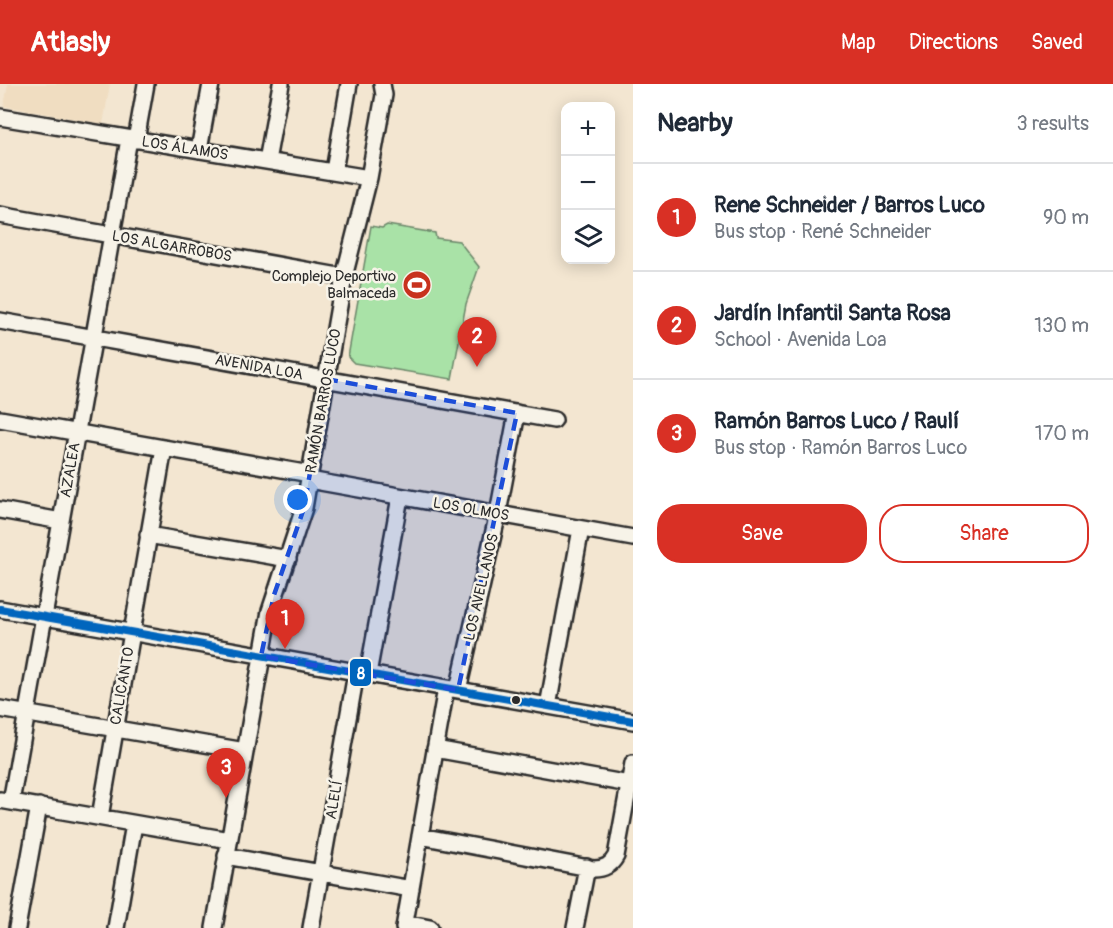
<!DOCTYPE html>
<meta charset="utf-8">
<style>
body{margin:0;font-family:Pangolin,sans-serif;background:#f6f6f7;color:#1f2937}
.controls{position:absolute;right:18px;top:18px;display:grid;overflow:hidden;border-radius:12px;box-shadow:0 3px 15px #0003}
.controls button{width:54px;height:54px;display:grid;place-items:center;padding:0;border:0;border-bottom:2px solid #e0e1e3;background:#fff;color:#1f2937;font:30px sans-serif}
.you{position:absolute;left:298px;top:416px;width:21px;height:21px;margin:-15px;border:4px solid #fff;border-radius:50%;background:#1a73e8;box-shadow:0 0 0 9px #1a73e833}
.badge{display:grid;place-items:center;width:39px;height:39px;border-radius:50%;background:#d93025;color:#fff;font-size:20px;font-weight:700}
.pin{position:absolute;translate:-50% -50px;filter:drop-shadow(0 2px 3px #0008)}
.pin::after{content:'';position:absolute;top:32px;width:21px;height:18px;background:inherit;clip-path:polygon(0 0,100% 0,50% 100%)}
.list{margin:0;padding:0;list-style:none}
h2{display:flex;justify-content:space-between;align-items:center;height:78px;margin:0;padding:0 24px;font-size:26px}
h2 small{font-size:20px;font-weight:400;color:#747a83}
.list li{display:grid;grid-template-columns:39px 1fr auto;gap:18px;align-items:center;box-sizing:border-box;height:108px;padding:0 24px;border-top:2px solid #e0e1e3}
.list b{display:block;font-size:22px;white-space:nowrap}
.list p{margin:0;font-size:20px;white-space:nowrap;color:#747a83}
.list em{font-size:20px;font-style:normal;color:#747a83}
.actions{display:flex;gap:12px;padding:18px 24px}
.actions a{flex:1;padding:14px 0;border:2px solid #d93025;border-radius:24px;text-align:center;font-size:21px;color:#d93025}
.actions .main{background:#d93025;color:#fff}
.icon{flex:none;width:33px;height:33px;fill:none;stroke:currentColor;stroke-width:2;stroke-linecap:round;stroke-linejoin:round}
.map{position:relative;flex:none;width:633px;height:844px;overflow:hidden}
header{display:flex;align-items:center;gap:36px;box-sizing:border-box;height:84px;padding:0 30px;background:#d93025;color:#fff}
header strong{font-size:28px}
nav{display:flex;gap:33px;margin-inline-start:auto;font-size:21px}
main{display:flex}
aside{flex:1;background:#fff}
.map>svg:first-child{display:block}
.built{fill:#f0ddc1}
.green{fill:#a9e2a7;stroke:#6a8669;stroke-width:1.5}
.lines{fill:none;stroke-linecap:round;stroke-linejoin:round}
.minor-casing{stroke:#2b2b2b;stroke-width:20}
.minor{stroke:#f7f3e8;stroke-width:15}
.bus-1-casing{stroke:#f7f3e8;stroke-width:12}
.bus-1{stroke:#0065bd;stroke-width:8}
.marked{fill:#1d4ed8;fill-opacity:0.2;stroke:#1d4ed8;stroke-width:4.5;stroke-dasharray:12 8;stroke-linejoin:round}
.bus-dot{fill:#2b2b2b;stroke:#f7f3e8;stroke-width:2}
.labels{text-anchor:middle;stroke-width:5;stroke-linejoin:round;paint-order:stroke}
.street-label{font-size:15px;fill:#2b2b2b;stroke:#f7f3e8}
.poi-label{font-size:15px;fill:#2b2b2b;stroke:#f7f3e8;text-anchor:end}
.line-badge{stroke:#f7f3e8;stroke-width:2}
.badge-label{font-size:16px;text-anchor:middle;font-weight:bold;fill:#fff}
</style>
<header>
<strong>Atlasly</strong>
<nav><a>Map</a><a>Directions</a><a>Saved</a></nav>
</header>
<main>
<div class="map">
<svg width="633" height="844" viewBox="0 0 633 844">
<rect width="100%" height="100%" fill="#f3e6d1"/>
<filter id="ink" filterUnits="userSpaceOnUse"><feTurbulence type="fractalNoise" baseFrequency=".0167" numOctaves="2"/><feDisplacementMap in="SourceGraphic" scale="12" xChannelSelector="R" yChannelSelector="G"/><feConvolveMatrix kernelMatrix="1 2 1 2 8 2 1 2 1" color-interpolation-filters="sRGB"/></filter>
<g filter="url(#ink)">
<!-- built -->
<path class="built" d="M8,0H110L103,40L4,22Z"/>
<!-- green -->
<path class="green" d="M387,141L435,149L436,154L459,157L479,183L466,220L452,295L354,279L348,273L371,142L382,144Z"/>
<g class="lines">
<!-- minor casing -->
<g class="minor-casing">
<path id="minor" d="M0,33L369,94
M136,56L146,0
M199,66L211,0
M267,77L281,0
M334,87L349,0
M0,131L344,193
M0,237L554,336
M0,335L310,390
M309,396L633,454
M0,426L61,437
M148,451L288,475
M0,525L633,637
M368,590L400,413
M458,606L498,429L517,329
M548,622L581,445
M0,625L245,667
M435,665L629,700
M0,716L229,756
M11,718L129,55
M100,733L164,364
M420,752L594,785C605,785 611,781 616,772L633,679
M226,772L411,805
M405,839L430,844
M17,844L39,722
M116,844L134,740
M214,844L270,527L304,424L344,193L369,94L384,11L382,0
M311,844L356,589
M404,844L446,604
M575,844L587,783"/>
</g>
<!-- minor -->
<use href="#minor" class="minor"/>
<!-- bus-1 casing -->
<g class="bus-1-casing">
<path id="bus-1" d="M0,525L633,637"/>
</g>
<!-- bus-1 -->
<use href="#bus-1" class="bus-1"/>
</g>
</g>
<!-- marked area -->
<path class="marked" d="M326,295L517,329L458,606L261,572L274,511L304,424Z"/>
<!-- icons -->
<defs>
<g id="stadium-disc" transform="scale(1.5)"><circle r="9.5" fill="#c8321e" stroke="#f7f3e8"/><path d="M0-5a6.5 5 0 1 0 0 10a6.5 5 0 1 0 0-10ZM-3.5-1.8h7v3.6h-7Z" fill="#fff"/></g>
</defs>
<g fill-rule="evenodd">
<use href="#stadium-disc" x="417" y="201"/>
</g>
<!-- markers -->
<circle class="bus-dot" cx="516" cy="616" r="5"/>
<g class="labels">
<!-- street labels -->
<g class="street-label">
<text transform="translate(185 64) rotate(9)" y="5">LOS ÁLAMOS</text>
<text transform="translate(172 162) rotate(10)" y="5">LOS ALGARROBOS</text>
<text transform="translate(259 283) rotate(10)" y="5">AVENIDA LOA</text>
<text transform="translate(323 317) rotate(-80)" y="5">RAMÓN BARROS LUCO</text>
<text transform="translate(70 386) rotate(-80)" y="5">AZALEA</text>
<text transform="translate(471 425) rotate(10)" y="5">LOS OLMOS</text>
<text transform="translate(481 503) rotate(-77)" y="5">LOS AVELLANOS</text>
<text transform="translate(122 602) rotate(-80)" y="5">CALICANTO</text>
<text transform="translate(334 716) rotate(-80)" y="5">ALELÍ</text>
</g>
<!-- poi labels -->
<g class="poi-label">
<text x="396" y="197">Complejo Deportivo<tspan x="396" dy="17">Balmaceda</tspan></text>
</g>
</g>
<rect class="line-badge" x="349" y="574" width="23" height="29" rx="6" fill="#0065bd"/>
<g class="badge-label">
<text x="361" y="595">8</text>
</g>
</svg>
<div class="controls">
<button>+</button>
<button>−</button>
<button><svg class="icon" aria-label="layers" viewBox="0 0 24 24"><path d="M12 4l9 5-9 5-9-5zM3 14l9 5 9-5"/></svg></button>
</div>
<div class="you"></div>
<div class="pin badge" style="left:285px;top:565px">1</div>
<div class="pin badge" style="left:477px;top:283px">2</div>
<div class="pin badge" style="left:226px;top:714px">3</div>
</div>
<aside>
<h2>Nearby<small>3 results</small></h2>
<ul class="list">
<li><span class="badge">1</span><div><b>Rene Schneider / Barros Luco</b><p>Bus stop · René Schneider</p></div><em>90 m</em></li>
<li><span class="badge">2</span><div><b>Jardín Infantil Santa Rosa</b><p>School · Avenida Loa</p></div><em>130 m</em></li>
<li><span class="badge">3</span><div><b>Ramón Barros Luco / Raulí</b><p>Bus stop · Ramón Barros Luco</p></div><em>170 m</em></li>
</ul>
<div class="actions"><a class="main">Save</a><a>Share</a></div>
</aside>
</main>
